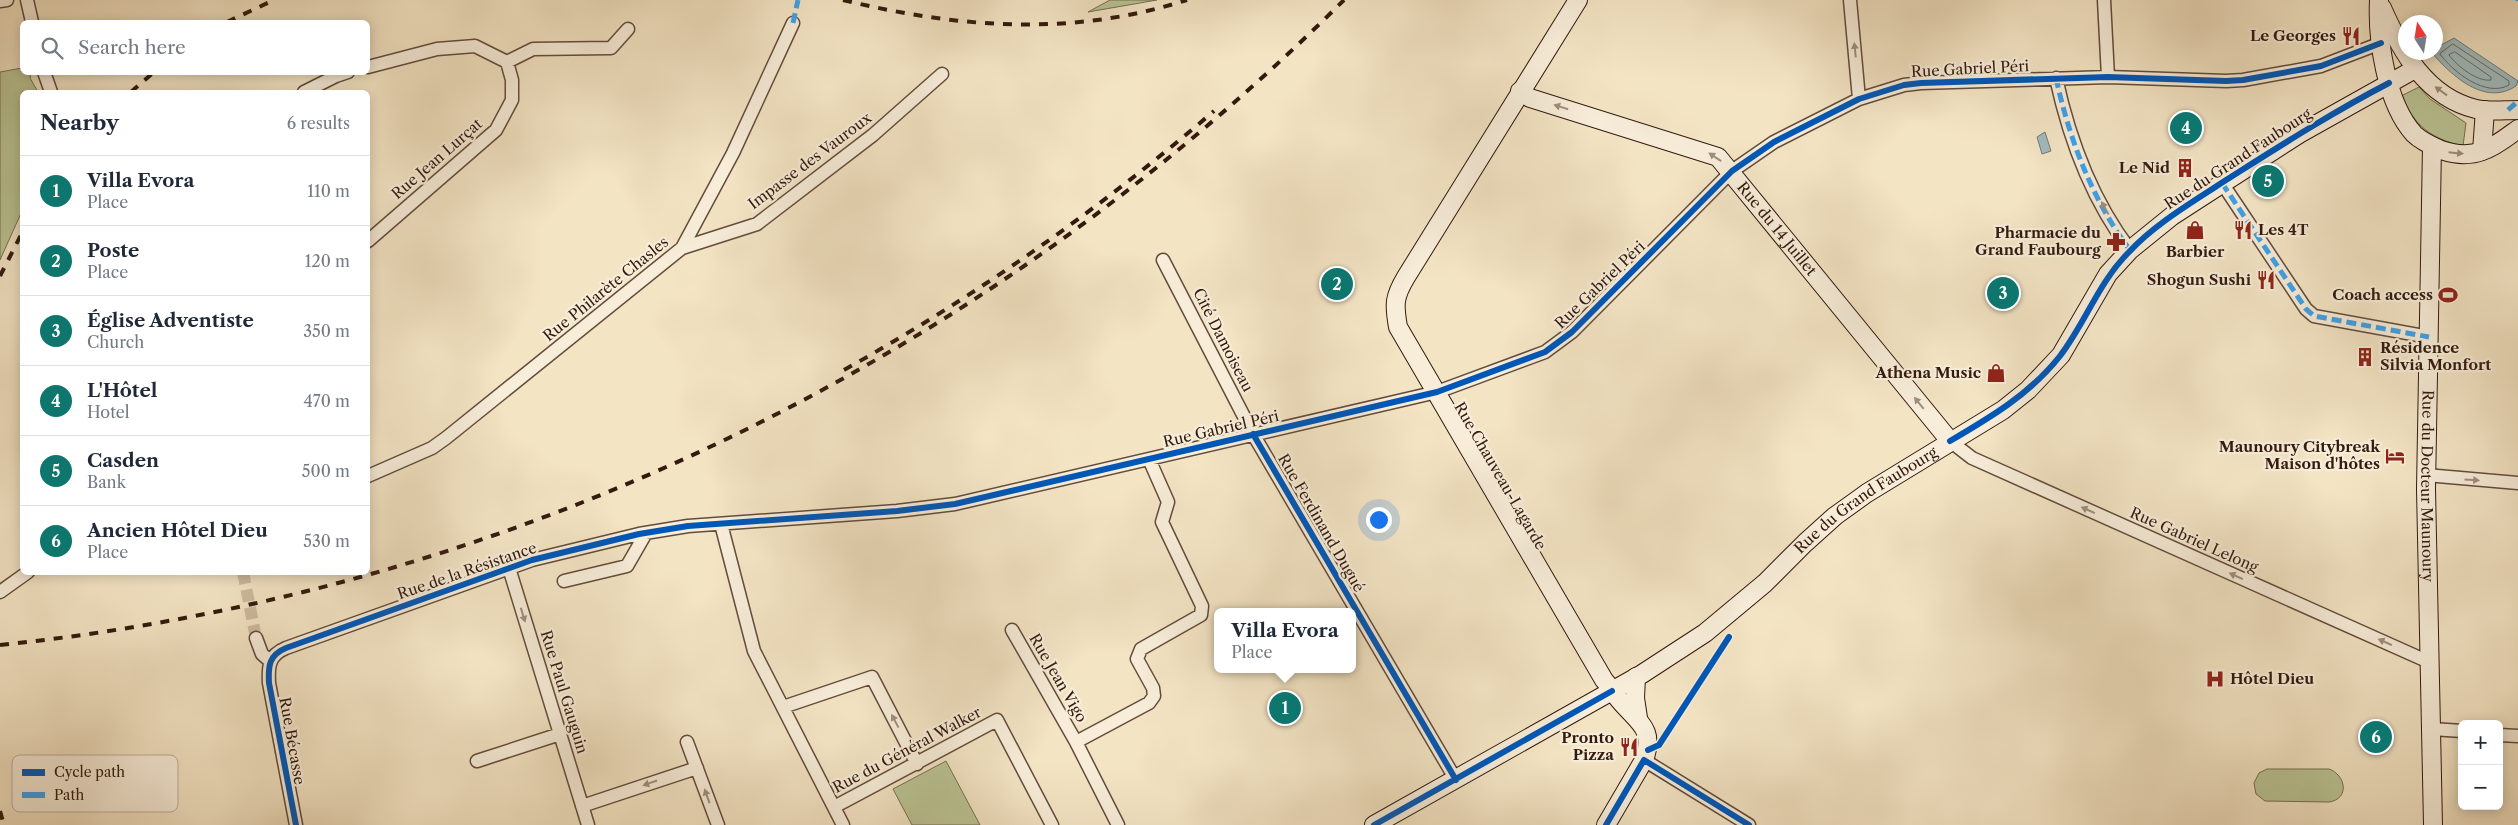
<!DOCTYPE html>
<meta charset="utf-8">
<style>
body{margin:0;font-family:"Libre Caslon Text",serif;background:#f6f6f7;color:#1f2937}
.controls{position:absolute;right:15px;bottom:15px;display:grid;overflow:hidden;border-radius:8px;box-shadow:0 2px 12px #0003}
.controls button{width:45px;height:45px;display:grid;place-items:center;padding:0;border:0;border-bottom:1px solid #e0e1e3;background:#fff;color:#1f2937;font:25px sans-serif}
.compass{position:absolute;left:2398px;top:15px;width:45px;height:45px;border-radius:50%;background:#fff;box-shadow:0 2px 12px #0003;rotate:348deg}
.you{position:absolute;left:1378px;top:519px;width:18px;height:18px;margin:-12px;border:4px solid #fff;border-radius:50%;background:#1a73e8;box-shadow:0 0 0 8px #1a73e833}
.badge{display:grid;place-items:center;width:32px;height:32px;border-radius:50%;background:#0f766e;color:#fff;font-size:16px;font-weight:700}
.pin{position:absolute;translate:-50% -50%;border:2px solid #fff;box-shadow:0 1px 5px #0006}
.popup{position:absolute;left:1214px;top:608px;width:142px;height:65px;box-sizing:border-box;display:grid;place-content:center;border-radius:8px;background:#fff;filter:drop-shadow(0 1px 4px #0005);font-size:16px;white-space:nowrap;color:#747a83}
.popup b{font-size:19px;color:#1f2937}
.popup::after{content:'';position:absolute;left:50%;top:100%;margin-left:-10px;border:10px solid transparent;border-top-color:#fff}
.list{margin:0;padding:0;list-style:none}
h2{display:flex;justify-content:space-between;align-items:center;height:65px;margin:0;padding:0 20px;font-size:21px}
h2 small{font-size:16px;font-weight:400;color:#747a83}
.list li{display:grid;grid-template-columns:32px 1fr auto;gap:15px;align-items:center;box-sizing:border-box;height:70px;padding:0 20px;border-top:1px solid #e0e1e3}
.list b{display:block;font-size:19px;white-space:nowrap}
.list p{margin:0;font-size:16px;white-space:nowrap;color:#747a83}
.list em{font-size:16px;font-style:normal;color:#747a83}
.icon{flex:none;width:28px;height:28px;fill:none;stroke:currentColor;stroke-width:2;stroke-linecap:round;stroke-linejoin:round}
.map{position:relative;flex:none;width:2518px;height:825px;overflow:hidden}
.search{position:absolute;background:#fff;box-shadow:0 2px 12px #0003;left:20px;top:20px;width:350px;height:55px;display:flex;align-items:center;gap:12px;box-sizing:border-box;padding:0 18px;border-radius:8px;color:#747a83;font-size:19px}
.panel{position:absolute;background:#fff;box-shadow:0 2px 12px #0003;left:20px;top:90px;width:350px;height:485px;border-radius:8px}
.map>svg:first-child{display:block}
.green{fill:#bac495;stroke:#766f52}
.water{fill:#a0bcbf;stroke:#747b78}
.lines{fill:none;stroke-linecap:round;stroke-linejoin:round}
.shore{stroke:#6a6b66;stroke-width:1}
.street-tunnel{stroke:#cdbca0;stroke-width:12;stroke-dasharray:12 6;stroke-linecap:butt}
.street-casing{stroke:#634c3c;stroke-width:15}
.secondary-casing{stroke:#331a0e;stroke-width:20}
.street{stroke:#f7edd9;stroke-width:12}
.secondary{stroke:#f7edd9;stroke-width:18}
.rail{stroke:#331a0e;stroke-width:4;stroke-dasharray:9 9;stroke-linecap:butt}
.quiet{stroke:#3ea2e9;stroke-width:5;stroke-dasharray:10 5;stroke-linecap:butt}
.cycleway-casing{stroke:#f7edd9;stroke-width:9}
.cycleway{stroke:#0057b8;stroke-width:6}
.oneway{fill:#9f8e7e}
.labels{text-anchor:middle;stroke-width:4.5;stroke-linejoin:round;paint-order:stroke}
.poi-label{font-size:15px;font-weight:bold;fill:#331a0e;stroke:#f7edd9;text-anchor:end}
.street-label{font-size:15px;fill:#331a0e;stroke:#f7edd9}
.key{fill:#f7edd9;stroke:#bcae9c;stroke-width:1}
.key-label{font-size:14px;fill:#331a0e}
</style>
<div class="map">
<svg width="2518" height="825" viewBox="0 0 2518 825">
<rect width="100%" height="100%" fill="#f3e4c4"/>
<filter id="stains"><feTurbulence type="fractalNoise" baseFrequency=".004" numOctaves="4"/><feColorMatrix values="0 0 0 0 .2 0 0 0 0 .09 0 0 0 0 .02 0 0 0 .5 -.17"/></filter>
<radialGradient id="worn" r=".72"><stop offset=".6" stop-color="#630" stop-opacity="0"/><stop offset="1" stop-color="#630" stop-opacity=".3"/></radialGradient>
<!-- green -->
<path class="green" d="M1110,0H1157L1088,12Z
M22,68V72L31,73L30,78L38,92H22V211L0,260V72Z
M2419,87L2430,99L2466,123L2463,146C2430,138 2416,127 2401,96Z
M946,761L980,825H912L893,789Z
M2267,769H2329C2346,775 2350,799 2329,802L2265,801L2256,794L2254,783L2259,773Z"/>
<!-- water -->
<path class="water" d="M2454,38L2518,81L2516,86C2485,107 2451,75 2432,53L2436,52V48Z
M2045,132L2051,151L2042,154L2037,137Z"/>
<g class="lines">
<!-- shore -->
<path class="shore" d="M2453,44L2509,81V85C2486,98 2453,72 2440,54Z
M2455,52L2491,77V80C2477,82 2457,66 2449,55Z"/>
<!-- street-tunnel -->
<path class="street-tunnel" d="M243,572L256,638"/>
<!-- street casing -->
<g class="street-casing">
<path id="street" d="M27,0L32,22
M1850,0L1859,99
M2104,0L2108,77
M0,1L7,0
M507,62L533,49L611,48L628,29
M368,67L437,49L475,46L507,62L512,80V100L496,130L368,241
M44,72L51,92
M2056,78C2069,138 2092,200 2130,250
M304,92L336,76L348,72
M2222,183L2306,309L2314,316L2429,337
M682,248L757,224L873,135L942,74
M1163,260L1253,434L1456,780
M1950,441L1972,458L2429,662
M2426,475L2518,483
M368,476L432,448L446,438L682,248L733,153L793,23
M721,524L754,651L843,825
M509,568L588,825
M564,581L627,566L646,533
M0,592L28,572
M1012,630L1076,742
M256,638L262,654L270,661
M783,707L872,677L917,764
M2432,729L2462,731
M2499,735L2518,736
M687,742L718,825
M1644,760L1749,825
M477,761L560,734
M582,806L697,768
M834,807L997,720L1052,825
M296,825L269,683C268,666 269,655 286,648L532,560L639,534L688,526L897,511L955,504L1437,392L1545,352L1572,332L1732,171L1774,142L1859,99L1904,85L1921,83L2108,77L2226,81L2243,80L2321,66L2381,43
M1118,825L1076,742L1149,703L1154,696L1153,688L1137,659L1141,649L1201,615L1202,606L1162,522L1168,502L1149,459"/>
</g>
<!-- secondary casing -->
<g class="secondary-casing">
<g id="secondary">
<path d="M1578,0L1406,277C1394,297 1394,304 1398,327L1604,680C1610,687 1615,695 1621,702C1639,723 1655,729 1644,760L1606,825"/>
<path d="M2379,0C2377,40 2386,103 2414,134C2421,141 2432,146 2441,150C2453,154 2469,156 2482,151C2495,147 2507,137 2518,129"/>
<path d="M2382,8C2401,51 2426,97 2476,109C2489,112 2504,110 2518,110"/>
<path id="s1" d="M1520,91L1530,98L1718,157L1950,441"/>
<path id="s2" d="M2432,146L2426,489L2433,825"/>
<path d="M2482,151L2485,110"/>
<path d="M1636,677L1635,698L1638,718"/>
<path id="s3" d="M1374,825L1642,674L1705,633L1765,583L1805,543L1835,516L1867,493L2003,410L2028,390L2061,355L2108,274L2130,250L2172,216L2299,134L2415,69"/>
</g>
</g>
<!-- street -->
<use href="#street" class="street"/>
<!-- secondary -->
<use href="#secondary" class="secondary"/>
<!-- rail -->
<path class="rail" d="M843,0C959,28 1071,37 1187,0
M227,22L274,0
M131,92L154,72
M0,276L22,233
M844,370C976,296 1100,209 1214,111
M0,645C513,592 980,362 1344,0
M0,811L4,825"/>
<!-- quiet -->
<path class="quiet" d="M2518,0V1
M793,23L798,0
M2056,78C2069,138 2092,200 2130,250
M2508,110L2518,101
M2222,183L2306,309L2314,316L2429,337"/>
<!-- cycleway casing -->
<g class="cycleway-casing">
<path id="cycleway" d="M1253,434L1456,780
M1950,441C1991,417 2030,394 2060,356C2086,322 2098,283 2129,252C2156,223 2193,202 2226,180C2280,146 2333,112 2389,83
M1648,750L1659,745L1729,637
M296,825L269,683C268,666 269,655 286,648L532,560L639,534L688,526L897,511L955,504L1437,392L1545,352L1572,332L1732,171L1774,142L1859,99L1904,85L1921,83L2108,77L2226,81L2243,80L2321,66L2381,43
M1374,825L1612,691
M1606,825L1644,760L1749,825"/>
</g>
<!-- cycleway -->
<use href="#cycleway" class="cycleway"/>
</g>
<!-- one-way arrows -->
<defs><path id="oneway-solid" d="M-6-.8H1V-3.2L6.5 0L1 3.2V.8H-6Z" transform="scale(1.25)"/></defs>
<g class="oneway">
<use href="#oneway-solid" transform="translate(1855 50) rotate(-96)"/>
<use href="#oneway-solid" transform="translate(2441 91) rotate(-144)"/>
<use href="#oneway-solid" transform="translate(1561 107) rotate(-163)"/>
<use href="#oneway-solid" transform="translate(2456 153) rotate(6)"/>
<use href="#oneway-solid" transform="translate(1715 157) rotate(-146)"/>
<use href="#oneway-solid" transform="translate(2105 208) rotate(-119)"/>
<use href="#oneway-solid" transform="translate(1919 403) rotate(-129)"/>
<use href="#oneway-solid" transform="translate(2472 480) rotate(4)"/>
<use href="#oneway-solid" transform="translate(2088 510) rotate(-156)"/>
<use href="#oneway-solid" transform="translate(2236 576) rotate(-156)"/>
<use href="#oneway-solid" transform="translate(523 615) rotate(73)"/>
<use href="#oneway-solid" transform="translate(2385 642) rotate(-156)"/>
<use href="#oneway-solid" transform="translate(895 721) rotate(-118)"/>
<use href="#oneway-solid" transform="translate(650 783) rotate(161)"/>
<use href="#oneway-solid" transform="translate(707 796) rotate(-110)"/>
</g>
<!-- icons -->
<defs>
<g id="restaurant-bare" transform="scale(1.5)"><path d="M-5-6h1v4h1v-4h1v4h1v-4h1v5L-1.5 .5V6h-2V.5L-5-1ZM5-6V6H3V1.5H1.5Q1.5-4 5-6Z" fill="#8f2418" stroke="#f7edd9" stroke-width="2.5" paint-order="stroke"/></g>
<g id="building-bare" transform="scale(1.5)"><path d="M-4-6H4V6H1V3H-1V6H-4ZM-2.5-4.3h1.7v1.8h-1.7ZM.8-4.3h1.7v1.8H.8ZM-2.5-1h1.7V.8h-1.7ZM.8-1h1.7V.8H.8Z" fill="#8f2418" stroke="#f7edd9" stroke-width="2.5" paint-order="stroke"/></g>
<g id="shop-bare" transform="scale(1.5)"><path d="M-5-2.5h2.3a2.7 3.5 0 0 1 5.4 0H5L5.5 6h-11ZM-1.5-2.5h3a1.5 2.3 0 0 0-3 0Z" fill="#8f2418" stroke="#f7edd9" stroke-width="2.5" paint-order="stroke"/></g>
<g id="pharmacy-bare" transform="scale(1.5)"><path d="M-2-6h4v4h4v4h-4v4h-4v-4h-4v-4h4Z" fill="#8f2418" stroke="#f7edd9" stroke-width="2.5" paint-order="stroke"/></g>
<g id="stadium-bare" transform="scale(1.5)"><path d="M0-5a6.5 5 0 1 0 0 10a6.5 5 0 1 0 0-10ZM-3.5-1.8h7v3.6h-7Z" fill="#8f2418" stroke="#f7edd9" stroke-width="2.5" paint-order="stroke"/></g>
<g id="hotel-bare" transform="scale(1.5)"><path d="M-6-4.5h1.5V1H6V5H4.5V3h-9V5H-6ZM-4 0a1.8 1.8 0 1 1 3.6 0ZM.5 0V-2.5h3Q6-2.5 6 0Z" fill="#8f2418" stroke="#f7edd9" stroke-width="2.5" paint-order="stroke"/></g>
<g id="hospital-bare" transform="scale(1.5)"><path d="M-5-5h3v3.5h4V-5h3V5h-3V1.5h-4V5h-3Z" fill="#8f2418" stroke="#f7edd9" stroke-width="2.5" paint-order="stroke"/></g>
</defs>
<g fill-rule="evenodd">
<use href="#restaurant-bare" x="2351" y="36"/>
<use href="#building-bare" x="2185" y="168"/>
<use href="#shop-bare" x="2195" y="230"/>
<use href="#restaurant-bare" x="2243" y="230"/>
<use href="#pharmacy-bare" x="2116" y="242"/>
<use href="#restaurant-bare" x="2266" y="280"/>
<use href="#stadium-bare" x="2448" y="295"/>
<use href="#building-bare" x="2365" y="357"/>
<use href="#shop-bare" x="1996" y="373"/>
<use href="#hotel-bare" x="2395" y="456"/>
<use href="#hospital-bare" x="2215" y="679"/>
<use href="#restaurant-bare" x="1629" y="747"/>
</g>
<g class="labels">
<!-- poi labels -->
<g class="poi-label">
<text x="2336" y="41">Le Georges</text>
<text x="2170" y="173">Le Nid</text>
<text x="2258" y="235" text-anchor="start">Les 4T</text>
<text x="2101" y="238">Pharmacie du<tspan x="2101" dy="17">Grand Faubourg</tspan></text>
<text x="2195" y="257" text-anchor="middle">Barbier</text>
<text x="2251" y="285">Shogun Sushi</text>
<text x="2433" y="300">Coach access</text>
<text x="2380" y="353" text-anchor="start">Résidence<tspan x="2380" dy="17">Silvia Monfort</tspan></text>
<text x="1981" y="378">Athena Music</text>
<text x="2380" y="452">Maunoury Citybreak<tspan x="2380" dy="17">Maison d'hôtes</tspan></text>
<text x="2230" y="684" text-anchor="start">Hôtel Dieu</text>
<text x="1614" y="743">Pronto<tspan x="1614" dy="17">Pizza</tspan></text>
</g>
<!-- street labels -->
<g class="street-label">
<text transform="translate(1970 69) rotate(-3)" y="5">Rue Gabriel Péri</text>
<text transform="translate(437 159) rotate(-41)" y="5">Rue Jean Lurçat</text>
<text transform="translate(2238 159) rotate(-33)" y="5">Rue du Grand Faubourg</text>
<text transform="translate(810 161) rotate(-37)" y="5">Impasse des Vauroux</text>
<text dy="5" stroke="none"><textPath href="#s1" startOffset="302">Rue du 14 Juillet</textPath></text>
<text transform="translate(1600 285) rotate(-44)" y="5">Rue Gabriel Péri</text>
<text transform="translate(606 289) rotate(-39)" y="5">Rue Philarète Chasles</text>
<text transform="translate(1223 340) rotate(63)" y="5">Cité Damoiseau</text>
<text transform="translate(1221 429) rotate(-13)" y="5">Rue Gabriel Péri</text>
<text transform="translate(1500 476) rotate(60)" y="5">Rue Chauveau-Lagarde</text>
<text dy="5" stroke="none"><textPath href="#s2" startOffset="340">Rue du Docteur Maunoury</textPath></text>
<text dy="5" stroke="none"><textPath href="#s3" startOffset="592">Rue du Grand Faubourg</textPath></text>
<text transform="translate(1321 523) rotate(60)" y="5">Rue Ferdinand Dugué</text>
<text transform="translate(2194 540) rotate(24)" y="5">Rue Gabriel Lelong</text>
<text transform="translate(467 571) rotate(-19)" y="5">Rue de la Résistance</text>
<text transform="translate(1058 678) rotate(60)" y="5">Rue Jean Vigo</text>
<text transform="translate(564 692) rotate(73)" y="5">Rue Paul Gauguin</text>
<text transform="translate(292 741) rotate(80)" y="5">Rue Bécasse</text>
<text transform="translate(907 750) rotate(-28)" y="5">Rue du Général Walker</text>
</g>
</g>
<!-- legend -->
<rect x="12" y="755" width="166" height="57" rx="8" class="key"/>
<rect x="22" y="769" width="23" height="7" fill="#0057b8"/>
<rect x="22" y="792" width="23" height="6" fill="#3ea2e9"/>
<g class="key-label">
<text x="54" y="777">Cycle path</text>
<text x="54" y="800">Path</text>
</g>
<rect width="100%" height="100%" filter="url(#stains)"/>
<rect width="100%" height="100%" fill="url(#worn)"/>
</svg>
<div class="controls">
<button>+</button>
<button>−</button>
</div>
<svg class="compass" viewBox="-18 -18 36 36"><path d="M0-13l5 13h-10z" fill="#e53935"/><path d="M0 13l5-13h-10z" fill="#747a83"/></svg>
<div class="you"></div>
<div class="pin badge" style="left:1285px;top:708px">1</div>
<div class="popup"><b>Villa Evora</b>Place</div>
<div class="pin badge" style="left:1337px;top:284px">2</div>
<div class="pin badge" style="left:2003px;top:293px">3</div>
<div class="pin badge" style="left:2186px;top:128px">4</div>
<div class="pin badge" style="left:2268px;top:181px">5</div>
<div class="pin badge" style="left:2376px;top:737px">6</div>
<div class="search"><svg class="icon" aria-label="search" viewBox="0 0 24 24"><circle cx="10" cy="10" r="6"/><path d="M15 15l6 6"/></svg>Search here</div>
<section class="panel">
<h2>Nearby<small>6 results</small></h2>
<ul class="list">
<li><span class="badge">1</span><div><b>Villa Evora</b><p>Place</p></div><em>110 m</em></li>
<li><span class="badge">2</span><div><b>Poste</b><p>Place</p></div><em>120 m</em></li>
<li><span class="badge">3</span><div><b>Église Adventiste</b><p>Church</p></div><em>350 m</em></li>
<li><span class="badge">4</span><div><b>L'Hôtel</b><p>Hotel</p></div><em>470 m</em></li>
<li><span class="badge">5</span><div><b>Casden</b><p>Bank</p></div><em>500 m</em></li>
<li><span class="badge">6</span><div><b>Ancien Hôtel Dieu</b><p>Place</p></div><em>530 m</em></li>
</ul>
</section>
</div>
